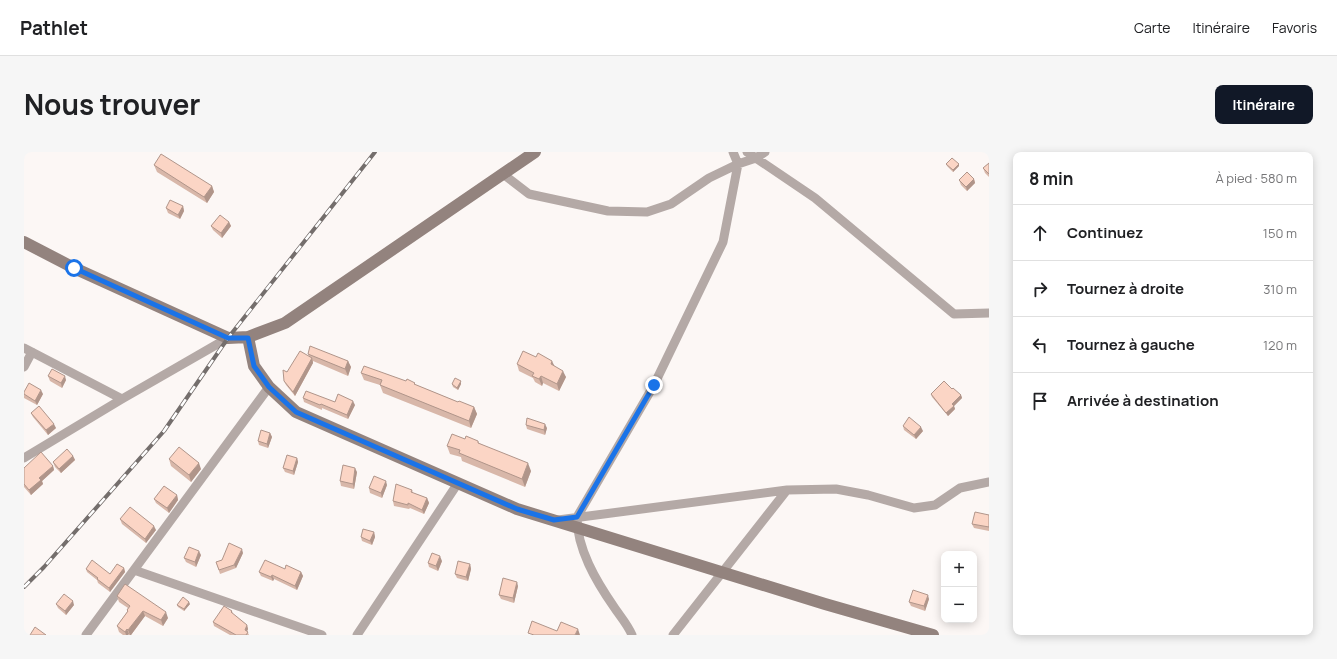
<!DOCTYPE html>
<html lang="fr">
<meta charset="utf-8">
<style>
body{margin:0;font-family:Manrope,sans-serif;background:#f6f6f6;color:#202124}
.controls{position:absolute;right:12px;bottom:12px;display:grid;overflow:hidden;border-radius:8px;box-shadow:0 2px 10px #0003}
.controls button{width:36px;height:36px;display:grid;place-items:center;padding:0;border:0;border-bottom:1px solid #e0e0e0;background:#fff;color:#202124;font:20px sans-serif}
.stop{position:absolute;width:12px;height:12px;margin:-9px;border:3px solid #1a73e8;border-radius:50%;background:#fff}
.stop.end{background:#1a73e8;border-color:#fff;box-shadow:0 1px 4px #0008}
.list{margin:0;padding:0;list-style:none}
h2{display:flex;justify-content:space-between;align-items:center;height:52px;margin:0;padding:0 16px;font-size:17px}
h2 small{font-size:13px;font-weight:400;color:#757577}
.list li{display:grid;grid-template-columns:26px 1fr auto;gap:12px;align-items:center;box-sizing:border-box;height:56px;padding:0 16px;border-top:1px solid #e0e0e0}
.list b{display:block;font-size:15px;white-space:nowrap}
.list em{font-size:13px;font-style:normal;color:#757577}
.icon{flex:none;width:22px;height:22px;fill:none;stroke:currentColor;stroke-width:2;stroke-linecap:round;stroke-linejoin:round}
.map{position:relative;flex:none;width:965px;height:483px;overflow:hidden;border-radius:8px}
header{display:flex;align-items:center;gap:24px;box-sizing:border-box;height:56px;padding:0 20px;background:#fff;border-bottom:1px solid #e0e0e0}
header strong{font-size:19px}
nav{display:flex;gap:22px;margin-inline-start:auto;font-size:14px}
.intro{display:flex;align-items:center;justify-content:space-between;box-sizing:border-box;height:96px;padding:0 24px}
h1{margin:0;font-size:28px}
.button{padding:10px 18px;border-radius:8px;background:#111827;color:#fff;font-size:14px;font-weight:700}
main{display:flex;gap:24px;padding:0 24px}
aside{flex:1;background:#fff;border-radius:8px;box-shadow:0 2px 10px #0003}
.map>svg:first-child{display:block}
.lines{fill:none;stroke-linecap:round;stroke-linejoin:round}
.street{stroke:#b4a9a6;stroke-width:9}
.secondary{stroke:#93837e;stroke-width:12}
.rail-casing{stroke:#746e6c;stroke-width:4}
.rail{stroke:#fff;stroke-width:2.5;stroke-dasharray:8;stroke-linecap:butt}
.wall{fill:#d8b7a9}
.shaded-wall{fill:#b0958a}
.building{fill:#fbd5c5;stroke:#b0958a}
.route{stroke:#1a73e8;stroke-width:5}
</style>
<header>
<strong>Pathlet</strong>
<nav><a>Carte</a><a>Itinéraire</a><a>Favoris</a></nav>
</header>
<div class="intro"><h1>Nous trouver</h1><a class="button">Itinéraire</a></div>
<main>
<div class="map">
<svg width="965" height="483" viewBox="0 0 965 483">
<rect width="100%" height="100%" fill="#fcf7f5"/>
<g class="lines">
<!-- street -->
<path class="street" d="M723,0L791,46L930,162L965,161
M479,22L505,42L584,59L623,60L647,52L685,26L714,12L732,6L741,0
M0,196L98,247
M0,215L8,200
M0,306L98,247L204,186
M534,368L763,338L812,337L844,343L890,356L911,353L936,336L965,330
M110,418L298,483
M62,483L245,235
M333,483L434,331
M608,483C604,473 596,464 590,455C572,429 553,397 553,365L630,233L699,90L714,12L709,0
M649,483L763,338"/>
<!-- secondary -->
<path class="secondary" d="M0,90L50,116L204,186L224,185L261,171L511,0
M224,185L230,214L245,235L272,260L493,357L801,452L909,483"/>
<!-- rail casing -->
<g class="rail-casing">
<path id="rail" d="M0,435L20,415L140,279L204,186L351,0"/>
</g>
<!-- rail -->
<use href="#rail" class="rail"/>
</g>
<!-- wall -->
<path class="wall" d="M965,11V25L961,21L959,16Z
M922,12L935,14L929,20L923,14Z
M130,13L188,34L190,40L183,51L133,20Z
M950,27L951,31L943,39L937,33L935,28Z
M159,54L160,59L156,67L144,61L142,56Z
M205,70L207,74L198,86L189,78L187,74Z
M284,202L324,209L327,215L324,224L289,209V211L271,244L262,233L260,229L263,220L285,205Z
M493,212L530,214L542,225L535,239L519,231L518,234L511,230L509,226L495,219Z
M337,221L392,233L434,250L450,255L453,262L447,276L359,241L356,233L340,228Z
M24,224L42,228L38,236L26,229Z
M428,232H437L434,238L429,235Z
M928,237L937,243L938,246L930,254L931,257L924,264L908,245L907,242Z
M0,240L19,242L13,253L0,246Z
M279,246L311,250L331,253L324,267L298,256V258L280,250Z
M7,261L32,276L24,283L9,265Z
M502,273L523,276L521,283L503,277Z
M879,274L899,279L892,287L880,278Z
M246,281L248,285L244,296L235,293L234,289Z
M441,287L454,289L455,291L507,319L501,335L438,309L437,305L426,302L423,294Z
M49,304L51,308L37,321L31,315L29,310Z
M273,306L274,310L270,323L261,320L259,316Z
M145,307L177,317L167,330L147,314Z
M29,314L30,318L18,329L19,332L7,343L0,335V316Z
M333,320L330,337L317,334L316,329Z
M363,333L358,346L346,341L345,336Z
M388,338L389,341L403,346L405,351L400,362L386,356L385,357L370,354L369,349Z
M153,343L154,348L145,361L132,351L130,347Z
M965,363V379L950,376L948,372Z
M96,367L132,378L122,391L98,372Z
M350,380L351,385L348,393L338,389L337,385Z
M219,401L212,416L196,422L192,410Z
M177,403L172,415L162,410L160,406Z
M418,409L414,419L405,415L404,411Z
M446,412L447,417L444,429L433,426L431,422Z
M100,416L101,420L86,440L74,431L73,428L63,420L62,417L86,422Z
M261,417L277,420L279,424L273,438L250,427L249,429L237,424L235,420Z
M494,434L490,451L477,447L475,443Z
M93,444L144,466L139,474L121,464L107,483H105V482L104,483H99L95,480L93,474L103,460V458L104,456L95,450Z
M905,447L901,459L887,454L885,450Z
M32,452L50,453L42,463L34,456Z
M166,452L160,459L154,455L153,453Z
M208,459L209,462L223,473L224,477L223,479L225,483H206L190,474L189,470Z"/>
<!-- shaded-wall -->
<path class="shaded-wall" d="M935,12V14L929,20V18Z
M950,27L951,31L943,39L942,35Z
M188,34L190,40L183,51L180,45Z
M159,54L160,59L156,67L154,63Z
M205,70L207,74L198,86L197,81Z
M288,206L289,211L271,244L269,240Z
M324,209L327,215L324,224L321,217Z
M528,209L531,215L527,212Z
M539,219L542,225L535,239L533,232Z
M41,224L42,228L38,236L37,231Z
M517,224L519,231L518,234L515,227Z
M437,229V232L434,238L433,236Z
M17,238L19,242L13,253L11,249Z
M937,243L938,246L930,254L931,257L924,264L922,261L928,252Z
M329,249L331,253L324,267L323,263Z
M450,255L453,262L447,276L445,269Z
M30,272L32,276L24,283L22,278Z
M521,272L523,276L521,283L520,278Z
M897,275L899,279L892,287L890,283Z
M246,281L248,285L244,296L243,292Z
M49,304L51,308L37,321L35,317Z
M273,306L274,310L270,323L269,319Z
M175,311L177,317L167,330L165,323Z
M504,311L507,319L501,335L498,327Z
M29,314L30,318L18,329L19,332L7,343L5,338L15,326Z
M331,316L333,320L330,337L329,332Z
M362,329L363,333L358,346L357,341Z
M153,343L154,348L145,361L143,356Z
M403,346L405,351L400,362L398,358Z
M130,374L132,378L122,391L121,387Z
M350,380L351,385L348,393L346,389Z
M218,397L219,401L212,416L210,413Z
M175,399L177,403L172,415L171,410Z
M416,404L418,409L414,419L412,414Z
M446,412L447,417L444,429L442,425Z
M100,416L101,420L86,440L85,436Z
M277,420L279,424L273,438L271,434Z
M248,423L250,427L249,429L247,425Z
M493,430L494,434L490,451L489,446Z
M904,443L905,447L901,459L900,454Z
M49,449L50,453L42,463L41,459Z
M165,450L166,452L160,459V457Z
M119,459L121,464L107,483H106L104,478Z
M142,460L144,466L139,474L137,468Z
M223,473L224,477L222,482L221,478Z
M103,477L105,482L104,483H102L101,480Z
M554,477L556,483H551Z"/>
<!-- building -->
<path class="building" d="M137,2L188,34L180,45L130,13Z
M928,6L935,12L929,18L922,12Z
M965,11V22L959,16Z
M943,20L950,27L942,35L935,28Z
M146,48L159,54L154,63L142,56Z
M196,63L205,70L197,81L187,74Z
M286,194L324,209L321,217L284,202Z
M276,199L288,206L269,240L260,229L259,218L263,220Z
M499,199L512,205L514,201L528,209L527,212L539,219L533,232L517,224L515,227L508,224L510,221L493,212Z
M340,214L382,229L383,227L391,231L390,232L434,250L435,249L450,255L445,269L356,233L358,228L337,221Z
M28,217L41,224L37,231L24,224Z
M431,226L437,229L433,236L428,232Z
M920,229L928,237L929,236L937,243L928,252L930,254L922,261L907,242Z
M5,231L17,238L11,249L0,242V240Z
M282,239L311,250L314,242L329,249L323,263L297,252L296,253L279,246Z
M15,254L30,272L22,278L7,261Z
M885,265L897,275L890,283L879,274Z
M503,266L521,272L520,278L502,273Z
M237,278L246,281L243,292L234,289Z
M428,282L441,287L442,284L454,289V291L504,311L498,327L435,301L436,298L423,294Z
M155,295L175,311L165,323L145,307Z
M43,297L49,304L35,317L29,310Z
M17,300L29,314L15,326L17,328L5,338L0,332V316Z
M263,303L273,306L269,319L259,316Z
M319,313L331,316L329,332L316,329Z
M350,324L362,329L357,341L345,336Z
M372,332L388,338L387,340L403,346L398,358L384,351V353L369,349Z
M140,334L153,343L143,356L130,347Z
M106,355L130,374L121,387L96,367Z
M951,360L965,363V375L948,372Z
M339,377L350,380L346,389L337,385Z
M205,391L218,397L210,413L195,418L192,410L198,408Z
M165,395L175,399L171,410L160,406Z
M408,401L416,404L412,414L404,411Z
M68,408L86,422L93,412L100,416L85,436L73,427L74,426L62,417Z
M241,408L261,417L262,413L277,420L271,434L248,423L247,425L235,420Z
M434,409L446,412L442,425L431,422Z
M479,426L493,430L489,446L475,443Z
M101,432L142,460L137,468L119,459L104,478L103,477L101,480L93,474L104,459L103,458L106,454L93,444Z
M889,438L904,443L900,454L885,450Z
M40,442L49,449L41,459L32,452Z
M159,445L165,450L160,457L153,453Z
M200,454L208,459L207,460L223,473L221,478L224,480L222,483H212L189,470Z
M508,469L533,479L537,470L554,477L551,483H510L504,481Z
M11,475L22,483H6Z"/>
<g class="lines">
<!-- route -->
<path class="route" d="M50,116L204,186H224L230,214L245,235L272,260L493,357L530,368L553,365L630,233"/>
</g>
</svg>
<div class="controls">
<button>+</button>
<button>−</button>
</div>
<div class="stop" style="left:50px;top:116px"></div>
<div class="stop end" style="left:630px;top:233px"></div>
</div>
<aside>
<h2>8 min<small>À pied · 580 m</small></h2>
<ul class="list">
<li><svg class="icon" aria-label="ahead" viewBox="0 0 24 24"><path d="M12 20V5M6 11l6-6 6 6"/></svg><div><b>Continuez</b></div><em>150 m</em></li>
<li><svg class="icon" aria-label="right" viewBox="0 0 24 24"><path d="M7 20v-9h11M14 6l5 5-5 5"/></svg><div><b>Tournez à droite</b></div><em>310 m</em></li>
<li><svg class="icon" aria-label="left" viewBox="0 0 24 24"><path d="M17 20v-9H6M10 6l-5 5 5 5"/></svg><div><b>Tournez à gauche</b></div><em>120 m</em></li>
<li><svg class="icon" aria-label="arrive" viewBox="0 0 24 24"><path d="M6 21V4h12l-3 4 3 4H6"/></svg><div><b>Arrivée à destination</b></div></li>
</ul>
</aside>
</main>
